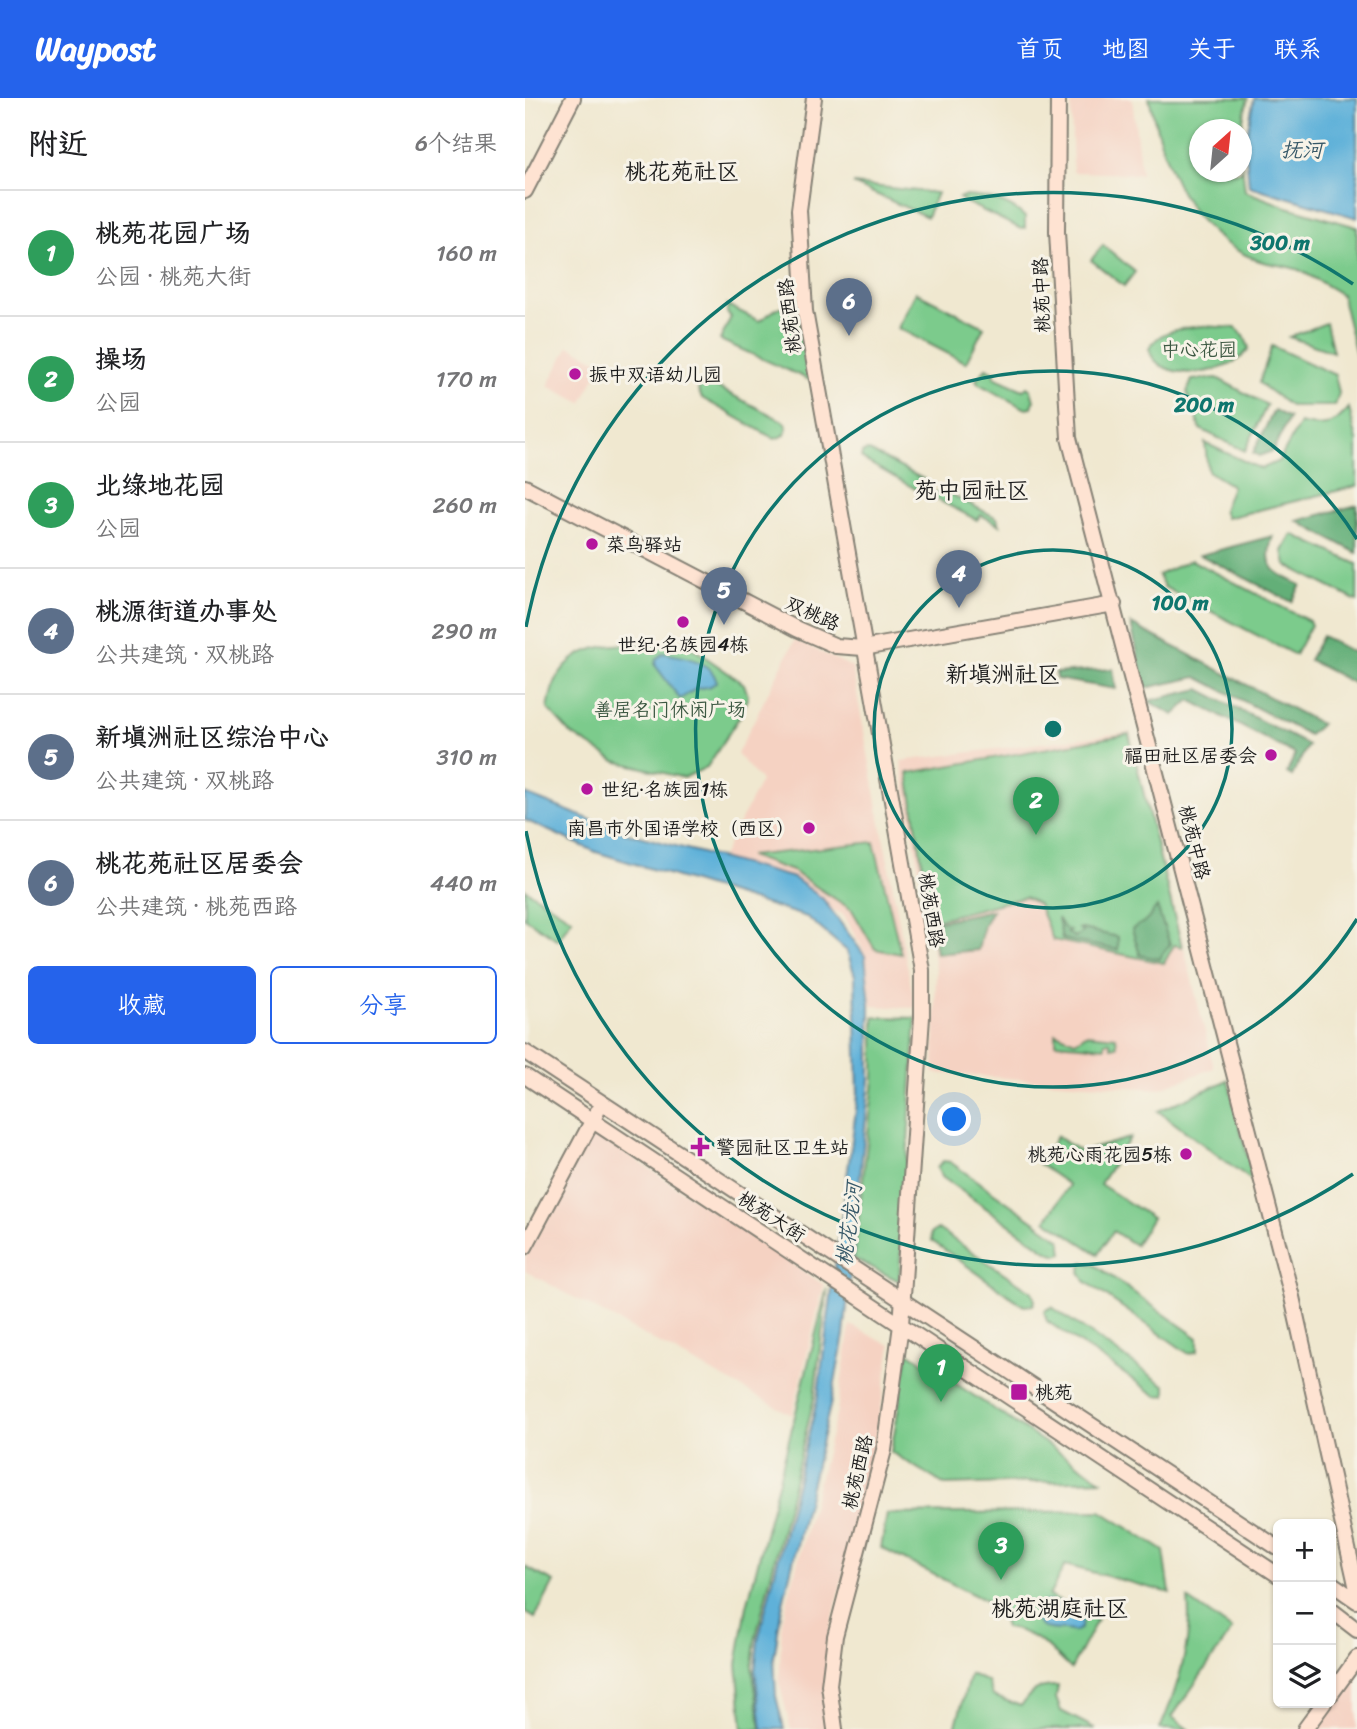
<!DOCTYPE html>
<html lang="zh">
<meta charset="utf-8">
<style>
body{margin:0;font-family:Sriracha,"LXGW WenKai TC",sans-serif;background:#f2f2f2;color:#202124}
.controls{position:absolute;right:21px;bottom:21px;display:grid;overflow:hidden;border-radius:10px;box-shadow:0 2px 5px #0004}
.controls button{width:63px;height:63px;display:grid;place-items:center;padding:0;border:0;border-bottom:2px solid #e0e0e0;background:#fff;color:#202124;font:35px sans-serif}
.compass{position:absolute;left:664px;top:21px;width:63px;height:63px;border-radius:50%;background:#fff;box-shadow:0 2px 5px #0004;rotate:27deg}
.you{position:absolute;left:430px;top:1022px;width:24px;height:24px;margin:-18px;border:5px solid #fff;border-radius:50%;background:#1a73e8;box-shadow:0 0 0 10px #1a73e833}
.badge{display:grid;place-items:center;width:46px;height:46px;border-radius:50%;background:#2563eb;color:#fff;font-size:23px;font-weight:700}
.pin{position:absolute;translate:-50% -58px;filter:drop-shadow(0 2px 4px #0008)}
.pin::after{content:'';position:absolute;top:37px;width:24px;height:21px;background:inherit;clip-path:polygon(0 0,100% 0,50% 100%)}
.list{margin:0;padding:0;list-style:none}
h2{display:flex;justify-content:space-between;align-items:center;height:91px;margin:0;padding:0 28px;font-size:30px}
h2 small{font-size:23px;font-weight:400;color:#757577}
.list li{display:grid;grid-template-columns:46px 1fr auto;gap:21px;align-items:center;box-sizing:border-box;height:126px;padding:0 28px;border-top:2px solid #e0e0e0}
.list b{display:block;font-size:26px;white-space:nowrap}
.list p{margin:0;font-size:23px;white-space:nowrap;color:#757577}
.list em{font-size:23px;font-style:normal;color:#757577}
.actions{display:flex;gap:14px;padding:21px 28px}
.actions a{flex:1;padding:16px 0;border:2px solid #2563eb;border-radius:10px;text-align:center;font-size:24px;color:#2563eb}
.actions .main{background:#2563eb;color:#fff}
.icon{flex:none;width:38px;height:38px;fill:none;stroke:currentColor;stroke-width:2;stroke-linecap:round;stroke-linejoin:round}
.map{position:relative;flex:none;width:832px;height:1631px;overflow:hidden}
header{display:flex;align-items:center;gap:42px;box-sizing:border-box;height:98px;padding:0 35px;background:#2563eb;color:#fff}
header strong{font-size:33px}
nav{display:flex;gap:38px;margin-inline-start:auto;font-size:24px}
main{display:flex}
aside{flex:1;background:#fff}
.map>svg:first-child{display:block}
.built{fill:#f5d2c2}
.green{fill:#7bcb8c;stroke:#4c7454;stroke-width:2}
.forest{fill:#64af78;stroke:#40664a;stroke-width:2}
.water{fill:#5eb1d9;stroke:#3d667a;stroke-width:2}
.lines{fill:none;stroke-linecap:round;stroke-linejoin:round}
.secondary-casing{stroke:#868276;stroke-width:18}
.secondary{stroke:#fee3d2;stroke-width:14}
.ring{fill:none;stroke:#0f766e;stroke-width:3.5}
.poi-dot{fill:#b5179e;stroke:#f7f3e8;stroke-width:2.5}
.labels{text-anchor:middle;stroke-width:6;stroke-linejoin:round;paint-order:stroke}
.street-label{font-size:19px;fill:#1c1c1c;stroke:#f7f3e8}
.park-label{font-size:19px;fill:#3d5943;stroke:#f7f3e8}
.poi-label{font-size:19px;fill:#1c1c1c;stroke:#f7f3e8;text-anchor:start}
.water-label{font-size:21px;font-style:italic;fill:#365868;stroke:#f7f3e8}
.quarter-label{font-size:23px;fill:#1c1c1c;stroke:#f7f3e8}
.centre{fill:#0f766e;stroke:#f7f3e8;stroke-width:3.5}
.ring-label{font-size:21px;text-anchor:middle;font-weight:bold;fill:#0f766e;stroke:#f7f3e8;stroke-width:6;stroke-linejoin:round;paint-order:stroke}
</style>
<header>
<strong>Waypost</strong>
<nav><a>首页</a><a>地图</a><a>关于</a><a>联系</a></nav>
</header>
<main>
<aside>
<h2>附近<small>6个结果</small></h2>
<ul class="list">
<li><span class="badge" style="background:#2e9e5b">1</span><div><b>桃苑花园广场</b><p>公园 · 桃苑大街</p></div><em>160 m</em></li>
<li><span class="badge" style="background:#2e9e5b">2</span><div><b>操场</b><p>公园</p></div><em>170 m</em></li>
<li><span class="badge" style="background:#2e9e5b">3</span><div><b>北绿地花园</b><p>公园</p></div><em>260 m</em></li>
<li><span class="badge" style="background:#5c6f8a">4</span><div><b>桃源街道办事处</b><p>公共建筑 · 双桃路</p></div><em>290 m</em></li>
<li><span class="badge" style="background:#5c6f8a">5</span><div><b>新填洲社区综治中心</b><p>公共建筑 · 双桃路</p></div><em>310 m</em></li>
<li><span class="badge" style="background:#5c6f8a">6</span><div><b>桃花苑社区居委会</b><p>公共建筑 · 桃苑西路</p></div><em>440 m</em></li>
</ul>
<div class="actions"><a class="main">收藏</a><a>分享</a></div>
</aside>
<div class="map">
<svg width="832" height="1631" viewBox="0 0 832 1631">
<rect width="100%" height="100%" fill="#f7f3e8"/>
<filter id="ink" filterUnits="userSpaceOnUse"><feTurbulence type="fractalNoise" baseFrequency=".0143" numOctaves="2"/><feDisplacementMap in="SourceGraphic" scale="14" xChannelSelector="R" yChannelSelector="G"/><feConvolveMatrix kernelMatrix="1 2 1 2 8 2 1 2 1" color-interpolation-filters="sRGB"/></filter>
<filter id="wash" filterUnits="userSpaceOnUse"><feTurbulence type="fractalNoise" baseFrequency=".00686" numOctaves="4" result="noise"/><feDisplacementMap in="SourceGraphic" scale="28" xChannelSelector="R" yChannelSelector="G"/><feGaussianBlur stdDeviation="1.57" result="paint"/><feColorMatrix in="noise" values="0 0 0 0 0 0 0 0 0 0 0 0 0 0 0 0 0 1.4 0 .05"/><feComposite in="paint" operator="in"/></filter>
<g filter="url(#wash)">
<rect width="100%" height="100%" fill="#f0e8d0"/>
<!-- built -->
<path class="built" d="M546,0H607L616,76L548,74Z
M44,248L77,265L57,305L23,288Z
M270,542L327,569L390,910L347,908L341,858L319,817L197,759L236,683L212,656Z
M605,634L689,970L633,991L409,975L411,874L376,663Z
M66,1032L299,1187L267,1317L0,1173V1160Z
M325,1227L366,1247L350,1347L304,1537L301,1631H266L254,1584L257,1524L312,1313Z
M832,1570V1631H788Z"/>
<!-- green -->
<path class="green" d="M624,0H723L716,31L674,32V74H716L717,66L720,93L762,109L832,129V260L816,196C802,188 788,179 774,172C761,167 745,167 732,162C661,134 640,68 624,0Z
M328,86L412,95L402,119Z
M438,98C462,99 482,102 500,119V130L496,131L440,104L434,100Z
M578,147L610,174L599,188L566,162Z
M391,194L459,229L441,265L373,230Z
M202,207L234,223L254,209H271L287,283L195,242L206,219L202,215Z
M801,225L808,254L764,239Z
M677,228L711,230L719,238L724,250C710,277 633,288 624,251C634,231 657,231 677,228Z
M747,248L810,277L814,295L810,308H765L734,285Z
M461,270L470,274L469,279L498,292L502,289L506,292L509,303L507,309L499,310L454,286L451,282Z
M692,280L742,307L720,353L675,331L662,294L667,282Z
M180,283L258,323L262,329L260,337L250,341L177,300L173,292Z
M824,310L832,343V388L701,420L698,412L707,388L683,373L680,345L736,371L754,363L775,325C797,331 809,328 824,310Z
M344,353L400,382L402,392L394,393L339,362L336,359L338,354Z
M416,391L472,420L475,427L456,417L452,422L411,401L408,397Z
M767,436L832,466V503L761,467L758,453Z
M666,462L784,523L786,527L770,557L639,489L633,477Z
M163,547L219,586L223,598L215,618L182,669L159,680L90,663L45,635L23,611C33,531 104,548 163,547Z
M604,636L657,849L649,847L639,865L528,842L513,806L500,799L406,823L383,675Z
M349,744L376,856L350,851L327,812L267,773L224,758Z
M0,791L47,821L33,842L0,820Z
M349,919L391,920L374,1183L329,1161L349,982Z
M531,935L550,943L561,936L591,939L592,948L586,949L585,944H580V949L531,945Z
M703,982L729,1084L633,1013Z
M532,1038L556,1054L605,1040L575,1086L627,1120L610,1147L588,1133L573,1156L521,1122L544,1087L514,1066Z
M418,1063L425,1064L536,1142L538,1155L532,1157L522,1153L417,1079L412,1070Z
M413,1131L507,1194L510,1203L508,1207L499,1208L407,1143L406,1135Z
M558,1164L570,1167L673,1240V1253L664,1256L560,1183L555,1174Z
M302,1191L289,1301L230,1543L227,1568L236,1631H218L212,1566L222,1508Z
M527,1209L641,1288V1297L632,1298L522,1223L519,1213Z
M383,1254L576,1382L420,1387L366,1354Z
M576,1413L639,1453L645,1495L540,1467L524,1498L572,1522L546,1571C526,1551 509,1533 480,1530L475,1510L356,1450L362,1416Z
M0,1469L29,1484L10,1520L0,1514Z
M663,1501L707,1532L647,1619L663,1631H635C652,1591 668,1544 663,1501Z
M445,1576L463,1584L468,1598L496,1608C507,1591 513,1588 533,1588L531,1600L536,1613L571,1631H430Z"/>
<!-- forest -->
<path class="forest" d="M749,312L764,320L748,353L734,358L728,355Z
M832,407V455L772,423Z
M748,438C737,470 749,474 776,487L767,504L675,457Z
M606,526L796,626L784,637L672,579L620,590Z
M797,538L832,556V587L784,562Z
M588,571L591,591L531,581V575Z
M674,591L783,647L767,678L762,675L770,656L665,602L649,617L623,603Z
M632,809L645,846L634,861L615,857L607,831L622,822Z
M467,812L459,827L453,852L411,856L406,825Z
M533,820L540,831L545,833L542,835L550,839L558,834L553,830L593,839V852L537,841Z"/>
<!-- water -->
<path class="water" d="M729,0H832V120L724,88L720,45Z
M138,555C158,559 184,561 192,583L186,588L171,591L155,601L130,567L131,561Z
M0,696L92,732L269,780L298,801L340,858L345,906V981L319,1237L308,1295L256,1514L249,1560L251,1598L259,1631H237L230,1572L233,1542L292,1303L333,997L330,878L322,853L282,819L71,754L0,722Z
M521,1503L533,1505L545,1516L551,1515L557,1523L556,1530C549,1535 548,1533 540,1532C524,1531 509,1534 509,1510Z"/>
</g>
<g filter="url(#ink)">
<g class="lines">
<!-- secondary casing -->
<g class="secondary-casing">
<path id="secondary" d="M289,0L274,112L280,213L397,872V919L376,1227L359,1352L310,1538L304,1587L310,1631
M533,0L532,134L544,340L767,1199L832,1491
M0,93L48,0
M0,389L272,531L311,548L338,550L589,506
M0,954L753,1450
M0,978L753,1477
M0,1149L72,1014
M806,1485L832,1503
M806,1512L832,1532
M806,1596L832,1560
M780,1631L799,1605"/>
</g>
<!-- secondary -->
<use href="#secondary" class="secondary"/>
</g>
</g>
<!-- distance rings -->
<g class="ring">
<circle cx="528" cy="631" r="179"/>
<path d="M832 821A358 358 0 1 1 832 441"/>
<path d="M828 1076A537 537 0 0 1 1 733M1 529A537 537 0 0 1 828 186"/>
</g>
<!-- markers -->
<g class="poi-dot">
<circle cx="50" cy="276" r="7"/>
<circle cx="67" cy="446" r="7"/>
<circle cx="158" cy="524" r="7"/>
<circle cx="746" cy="657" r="7"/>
<circle cx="62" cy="691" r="7"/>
<circle cx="284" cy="730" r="7"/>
<path d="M171.5 1038.5h7v7h7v7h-7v7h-7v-7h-7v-7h7z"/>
<circle cx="661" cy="1056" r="7"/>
<rect x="485" y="1285" width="18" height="18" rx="3.5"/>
</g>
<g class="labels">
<!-- street labels -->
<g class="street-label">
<text transform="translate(516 197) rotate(-92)" y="7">桃苑中路</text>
<text transform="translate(264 218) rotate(-97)" y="7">桃苑西路</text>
<text transform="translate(288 515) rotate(24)" y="7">双桃路</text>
<text transform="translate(670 744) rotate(76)" y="7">桃苑中路</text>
<text transform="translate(407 812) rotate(81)" y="7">桃苑西路</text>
<text transform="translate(247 1118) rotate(33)" y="7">桃苑大街</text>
<text transform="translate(332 1374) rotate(-77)" y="7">桃苑西路</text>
</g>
<!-- park labels -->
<g class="park-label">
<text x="674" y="258">中心花园</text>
<text x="145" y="618">善居名门休闲广场</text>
</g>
<!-- poi labels -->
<g class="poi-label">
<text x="64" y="283">振中双语幼儿园</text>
<text x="81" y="453">菜鸟驿站</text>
<text x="158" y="553" text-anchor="middle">世纪·名族园4栋</text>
<text x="732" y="664" text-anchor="end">福田社区居委会</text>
<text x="76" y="698">世纪·名族园1栋</text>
<text x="270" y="737" text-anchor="end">南昌市外国语学校（西区）</text>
<text x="191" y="1056">警园社区卫生站</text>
<text x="647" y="1063" text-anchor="end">桃苑心雨花园5栋</text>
<text x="510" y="1301">桃苑</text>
</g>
<!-- water labels -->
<g class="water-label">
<text x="777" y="59">抚河</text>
<text transform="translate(324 1126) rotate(-83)" y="7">桃花龙河</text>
</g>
<!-- quarter labels -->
<g class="quarter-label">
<text x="157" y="81">桃花苑社区</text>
<text x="447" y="400">苑中园社区</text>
<text x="478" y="584">新填洲社区</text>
<text x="535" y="1518">桃苑湖庭社区</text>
</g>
</g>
<circle cx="528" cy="631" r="10" class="centre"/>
<g class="ring-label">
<text x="755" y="152">300 m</text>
<text x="679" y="314">200 m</text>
<text x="655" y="512">100 m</text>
</g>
</svg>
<div class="controls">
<button>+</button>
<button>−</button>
<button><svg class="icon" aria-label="layers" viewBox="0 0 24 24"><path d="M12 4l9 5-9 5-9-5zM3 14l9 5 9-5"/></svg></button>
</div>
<svg class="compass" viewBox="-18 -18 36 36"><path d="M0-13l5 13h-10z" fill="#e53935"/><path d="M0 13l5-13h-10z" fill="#757577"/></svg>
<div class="you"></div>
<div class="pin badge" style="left:416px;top:1304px;background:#2e9e5b">1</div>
<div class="pin badge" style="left:511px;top:737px;background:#2e9e5b">2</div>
<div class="pin badge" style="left:476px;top:1482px;background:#2e9e5b">3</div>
<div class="pin badge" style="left:434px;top:510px;background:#5c6f8a">4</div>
<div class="pin badge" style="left:199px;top:527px;background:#5c6f8a">5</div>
<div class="pin badge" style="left:324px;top:238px;background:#5c6f8a">6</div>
</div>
</main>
